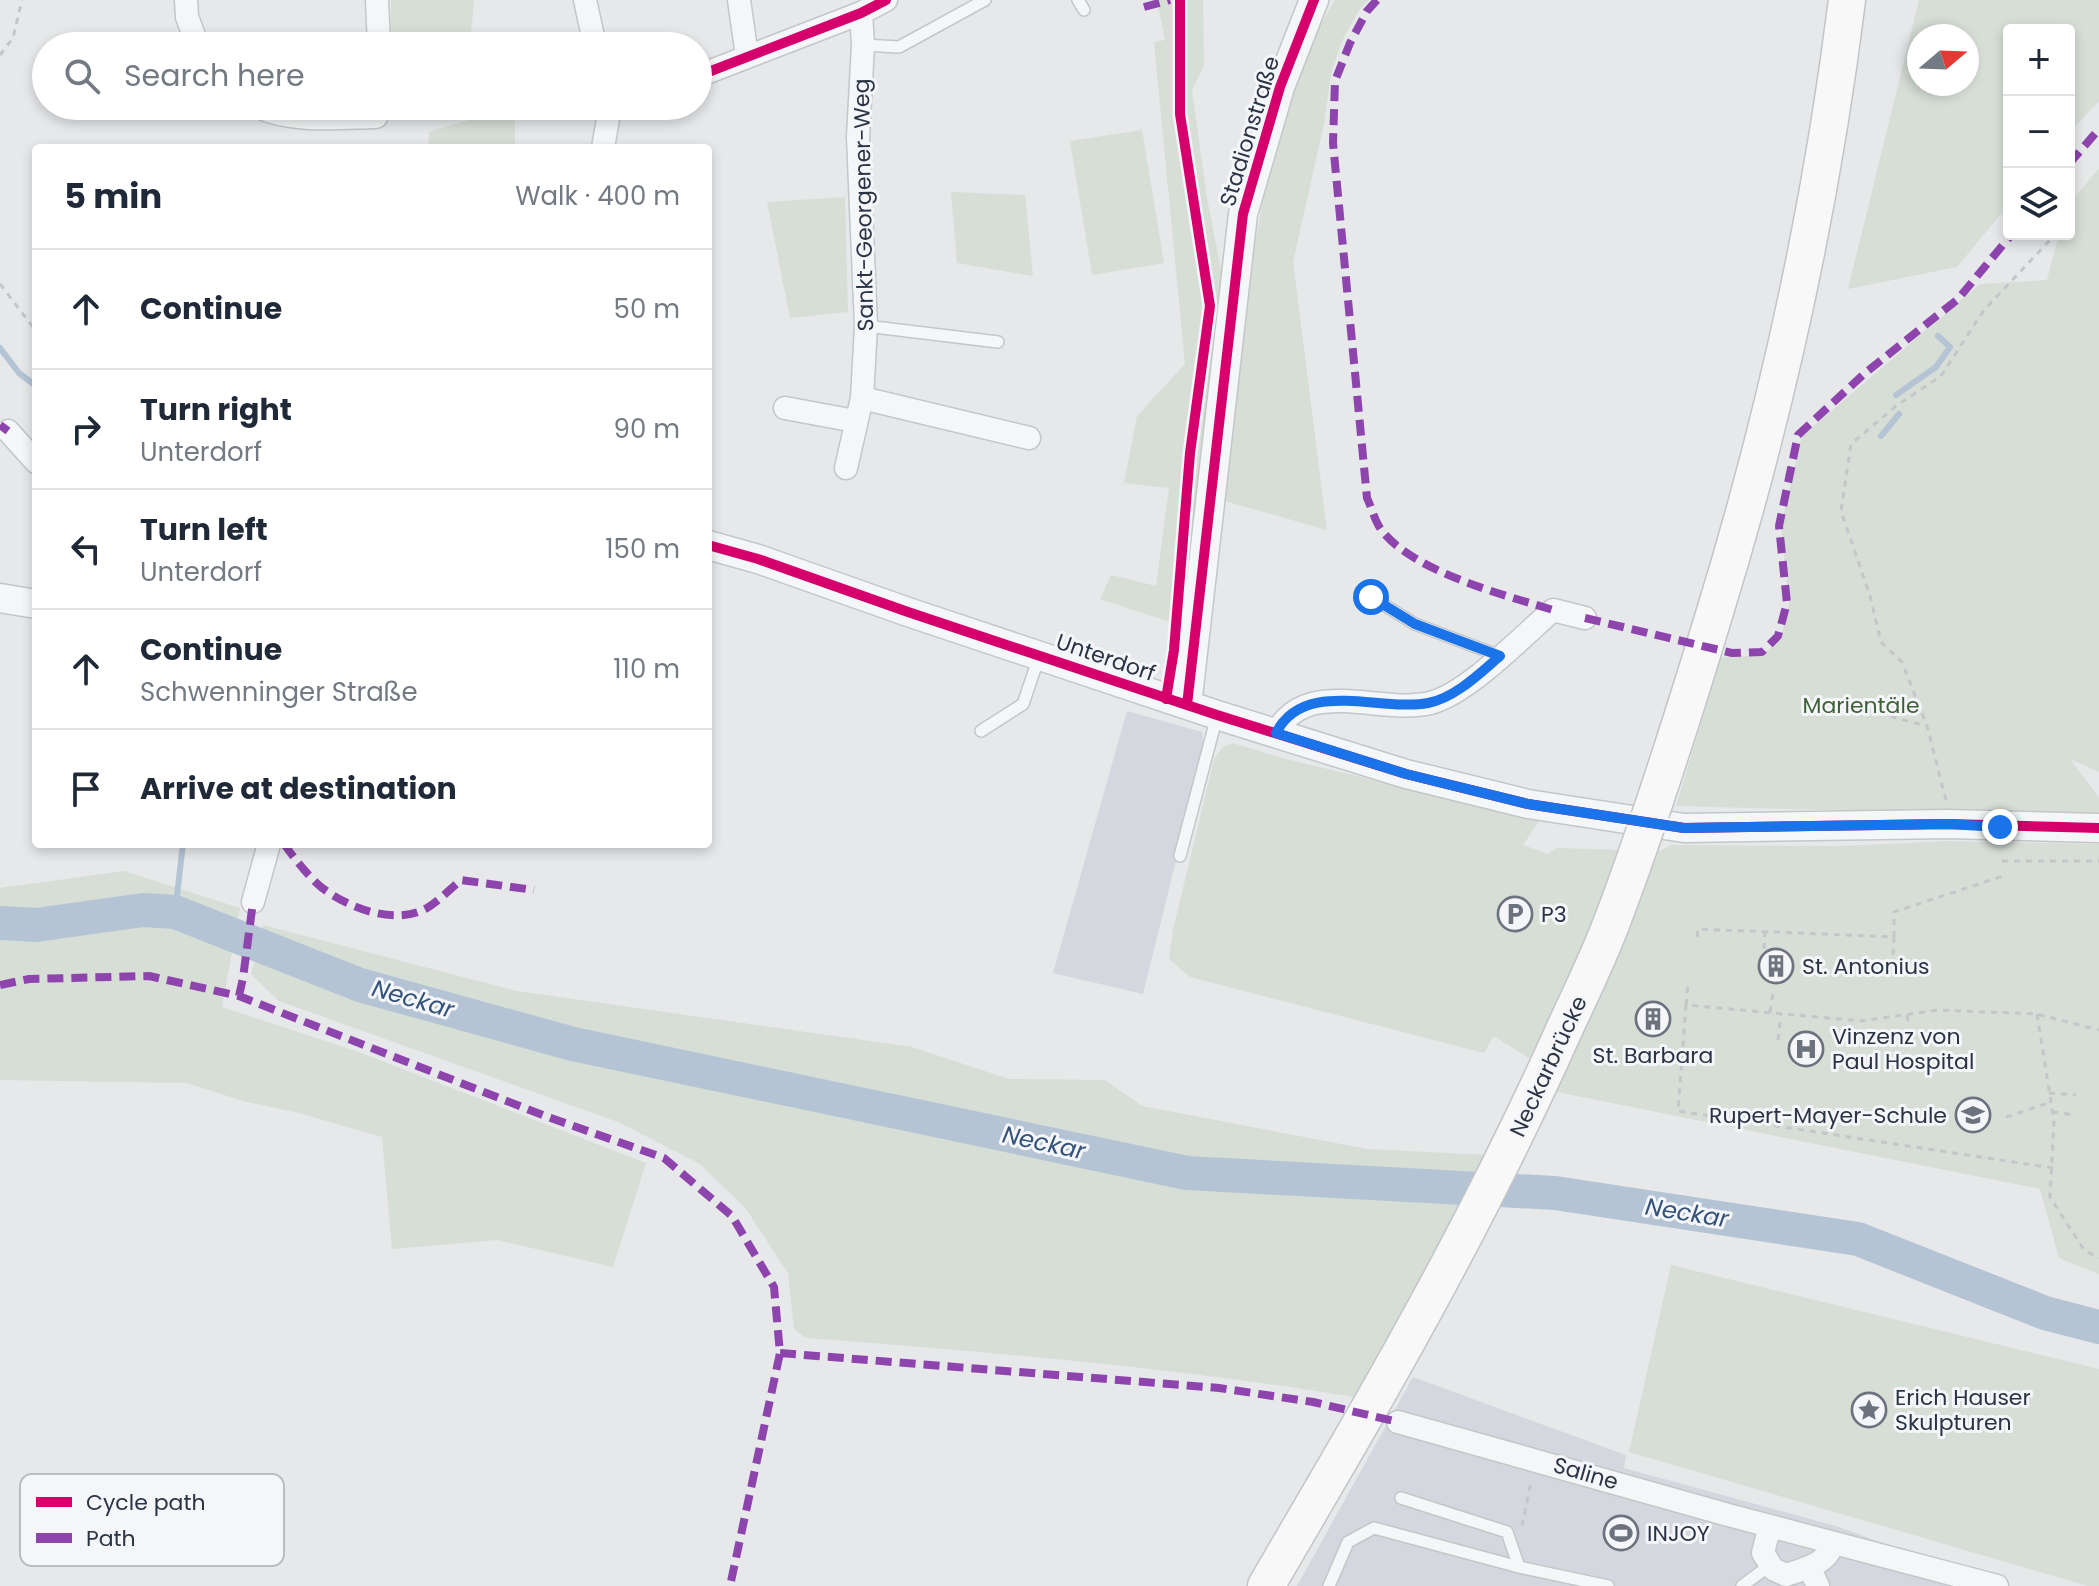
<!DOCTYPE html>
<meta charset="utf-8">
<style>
body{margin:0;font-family:Poppins,sans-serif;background:#f2f2f3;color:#1f2937}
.controls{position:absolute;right:24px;top:24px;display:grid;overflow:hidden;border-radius:8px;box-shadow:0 4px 12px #0003}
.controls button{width:72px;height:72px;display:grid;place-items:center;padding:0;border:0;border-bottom:2px solid #e0e1e3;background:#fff;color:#1f2937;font:40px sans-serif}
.compass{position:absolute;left:1907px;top:24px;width:72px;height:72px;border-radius:50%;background:#fff;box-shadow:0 4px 12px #0003;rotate:71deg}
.stop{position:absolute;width:24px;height:24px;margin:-18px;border:6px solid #1a73e8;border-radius:50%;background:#fff}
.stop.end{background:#1a73e8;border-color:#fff;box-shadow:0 2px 8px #0008}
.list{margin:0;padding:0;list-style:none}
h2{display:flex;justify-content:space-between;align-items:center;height:104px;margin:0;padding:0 32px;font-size:34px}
h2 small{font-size:26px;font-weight:400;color:#747a83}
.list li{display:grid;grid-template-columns:52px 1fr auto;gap:24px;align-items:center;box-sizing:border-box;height:120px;padding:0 32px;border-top:2px solid #e0e1e3}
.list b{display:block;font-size:30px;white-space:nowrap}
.list p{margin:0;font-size:26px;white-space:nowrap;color:#747a83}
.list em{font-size:26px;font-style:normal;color:#747a83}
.icon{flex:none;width:44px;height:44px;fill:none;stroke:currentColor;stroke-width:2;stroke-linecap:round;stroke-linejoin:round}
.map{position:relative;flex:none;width:2099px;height:1586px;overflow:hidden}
.search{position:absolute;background:#fff;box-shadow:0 4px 12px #0003;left:32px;top:32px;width:680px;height:88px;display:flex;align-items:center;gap:20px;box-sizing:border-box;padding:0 28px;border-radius:44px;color:#747a83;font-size:30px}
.panel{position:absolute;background:#fff;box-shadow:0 4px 12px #0003;left:32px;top:144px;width:680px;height:704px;border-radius:8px}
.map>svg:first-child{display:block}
.built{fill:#d4d7dd}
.green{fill:#d6ded6;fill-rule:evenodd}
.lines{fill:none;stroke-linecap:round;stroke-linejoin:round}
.stream{stroke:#b4c4d5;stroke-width:6}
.river{stroke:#b4c4d5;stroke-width:34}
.service-casing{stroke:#c4c6c8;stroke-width:14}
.minor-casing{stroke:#c4c6c8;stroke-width:25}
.tertiary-casing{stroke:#c4c6c8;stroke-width:31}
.primary-casing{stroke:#c2c5c8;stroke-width:39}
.path{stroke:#c5c6ca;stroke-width:3;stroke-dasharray:6 6;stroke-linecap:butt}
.service{stroke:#f5f6f7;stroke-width:11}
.minor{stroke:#f5f6f7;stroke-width:22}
.tertiary{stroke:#f5f6f7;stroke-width:28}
.primary{stroke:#f8f8f8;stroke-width:36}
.primary-bridge-casing{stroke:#c2c5c8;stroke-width:39;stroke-linecap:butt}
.primary-bridge{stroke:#f8f8f8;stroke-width:36}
.quiet{stroke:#8e44ad;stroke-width:8;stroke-dasharray:16 8;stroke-linecap:butt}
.cycleway-casing{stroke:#f4f6f9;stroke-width:15}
.cycleway{stroke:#d6006c;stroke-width:10}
.route{stroke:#1a73e8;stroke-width:10}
.labels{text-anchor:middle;stroke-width:6;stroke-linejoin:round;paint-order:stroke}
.street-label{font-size:22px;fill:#2b3445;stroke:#f4f6f9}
.park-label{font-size:22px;fill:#3f6138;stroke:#f4f6f9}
.poi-label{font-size:22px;fill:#2b3445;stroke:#f4f6f9;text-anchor:start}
.water-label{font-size:24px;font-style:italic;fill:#34527a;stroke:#f4f6f9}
.key{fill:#f4f6f9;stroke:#b8bcc3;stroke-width:2}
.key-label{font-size:22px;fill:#2b3445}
</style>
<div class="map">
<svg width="2099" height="1586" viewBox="0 0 2099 1586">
<rect width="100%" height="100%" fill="#e6e8ea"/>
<!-- built -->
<path class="built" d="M1127,711L1202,732L1204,747L1143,994L1053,973Z
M1413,1377L1626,1455L1624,1468L1836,1526L2000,1586H1297Z"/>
<!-- green -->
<path class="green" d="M391,0H474L470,46H391Z
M1157,0H1203L1204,65L1192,90L1207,198L1221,270L1182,626L1100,599L1111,575L1156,586L1169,488L1124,483L1137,416L1185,364L1154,42L1165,40Z
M1335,0H1369L1359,10L1342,41L1331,74L1324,124L1293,262L1327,530L1221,500C1229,442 1236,384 1244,325C1258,214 1275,97 1335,0Z
M1919,0H2099V101L2069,133V30H2009V204L1957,267L1848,289ZM1919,36H1967V84H1919Z
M492,113L515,121V148H428L429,132Z
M1142,130L1164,263L1092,275L1070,141Z
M2099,168V772L2070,759L2099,798V817L1676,806L1721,657L1763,655L1781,638L1789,603L1781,526L1802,436L1980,284L2047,280L2059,234H2069V204Z
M951,192L1025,195L1033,276L957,263Z
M845,197L848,312L790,318L767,202Z
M1232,743L1286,759L1540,820L1523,845L1548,854L1557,848L1660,851L1671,845L1841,846L1947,841L2099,844V1274L2059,1258L2040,1189L1557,1092L1535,1062L1494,1036L1484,1053L1190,977L1169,959L1173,930L1214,759L1223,747Z
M124,871L240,908L222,1007L356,1051L646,1163L613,1267L497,1240L392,1249L382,1137L299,1113L243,1101L187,1083L0,1080V888Z
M263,925L517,991L912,1047L1009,1079L1105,1080L1142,1106L1367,1149L1489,1155L1354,1397C1173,1367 990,1352 806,1338L794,1329L788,1273L746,1209L700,1164L618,1122L279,1001L251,974Z
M1671,1265L2099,1369V1586H2088L1629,1452Z"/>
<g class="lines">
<!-- stream -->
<path class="stream" d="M0,348L19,373L36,386
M1896,395L1936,367L1950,347L1938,336
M1881,436L1899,414
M175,912L183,844"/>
<!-- river -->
<path class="river" d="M0,923L36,925L143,910L175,912L360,985L573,1044L1187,1173L1555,1193L1858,1239L2045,1313L2099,1327"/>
<!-- service casing -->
<g class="service-casing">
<path id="service" d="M1078,0L1084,10
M863,45L899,47L985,0
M866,326L998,342
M1371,597L1415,624L1500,656
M981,731L1023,704L1039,657
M1180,856L1217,716
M1401,1498L1507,1532L1519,1567L1608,1586
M1329,1586L1348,1542L1374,1528L1519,1567
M1742,1586L1770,1565"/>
</g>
<!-- minor casing -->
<g class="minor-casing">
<path id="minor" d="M186,0L187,17L198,46
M377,0L379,46
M585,0L595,46
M739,0L747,56
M698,76L861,13L886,0
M256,106C292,123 337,118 376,117L377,106
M603,148L609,113L607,106
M862,398L1029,438
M785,408L855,421
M8,431L36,462
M846,468L862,398L866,326L858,137L863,45L861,13
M1276,733C1306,676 1380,715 1430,703C1467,694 1523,636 1553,610L1585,618
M253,902L269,844
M1398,1422L1732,1516L1997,1586
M1773,1527L1767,1537L1763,1553L1773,1569L1786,1575C1807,1568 1825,1565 1834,1543
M1809,1567L1818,1586"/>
</g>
<!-- tertiary casing -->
<g class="tertiary-casing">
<path id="tertiary" d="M708,545L758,559L908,612L1217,715L1406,774L1528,804L1684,828L1948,824L2099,828
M0,598L36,604
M1187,705L1243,214L1280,87L1314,0"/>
</g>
<!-- primary casing -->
<g class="primary-casing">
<path id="primary" d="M1714,615C1776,414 1821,209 1847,0
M1266,1586L1322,1490"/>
</g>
<!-- path -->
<path class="path" d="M540,36L549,38L555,46
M0,55L13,38L22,0
M0,284L36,331
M1856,707L1926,726
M1946,800L1927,726L1902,662L1881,642L1870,596L1841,511L1851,444L1896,406L1941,376L1984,310L2051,239L2052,234
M2002,861H2099
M1697,937L1698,929L1894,937L1892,973
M1894,937V912L2006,875
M1764,949L1765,932
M1686,1005L1688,985
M1770,1012L1773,992
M2037,1014L2054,1121L2050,1197L2084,1250L2099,1258
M1907,1015L1909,1026
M1778,1040L1781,1014
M2049,1093L2076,1095
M2052,1112L2075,1115
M2006,1117L2051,1102
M1775,1126V1114
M2053,1168L1678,1111L1686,1005L1861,1021L1938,1010L2037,1014L2099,1030
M1522,1526L1531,1482"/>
<!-- service -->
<use href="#service" class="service"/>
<!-- minor -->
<use href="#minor" class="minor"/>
<!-- tertiary -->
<use href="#tertiary" class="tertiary"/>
<!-- primary -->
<use href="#primary" class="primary"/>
<!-- primary-bridge casing -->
<g class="primary-bridge-casing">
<path id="primary-bridge" d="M1322,1490C1410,1340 1493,1189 1564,1030C1581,993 1599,957 1613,919C1651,819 1683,717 1714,615"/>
</g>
<!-- primary-bridge -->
<use href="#primary-bridge" class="primary-bridge"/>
<!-- quiet -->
<path class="quiet" d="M1377,0L1367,11L1350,43L1335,81L1333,143L1367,498C1372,508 1375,523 1383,532C1415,572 1504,595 1553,610
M1144,7L1170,0
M2069,164L2099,129
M0,425L8,431
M1585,618L1732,653L1762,652L1778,636L1787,603L1779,526L1798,435L1865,373L1958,299L2012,234
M284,844C295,859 307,875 321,887C348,908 395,926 427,908C439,901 450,889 461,880L534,890
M0,985L29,979L149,976L239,996L545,1116L664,1158L732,1216L774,1287L780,1353L730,1586
M239,996L243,978L253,902
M780,1353L1219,1388L1313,1402L1398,1422"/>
<!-- cycleway casing -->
<g class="cycleway-casing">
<path id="cycleway" d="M698,76L861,13L886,0
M708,545L758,559L908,612L1217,715L1406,774L1528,804L1684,828L1948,824L2099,828
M1166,699L1174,650L1190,453L1210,306L1180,114V0
M1187,705L1243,214L1280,87L1314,0"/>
</g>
<!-- cycleway -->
<use href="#cycleway" class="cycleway"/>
</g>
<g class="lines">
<!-- route -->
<path class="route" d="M1371,597L1415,624L1500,656C1480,673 1455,698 1428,703C1380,712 1304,678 1276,733L1406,774L1528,804L1684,828L1948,824L2000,827"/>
</g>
<!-- icons -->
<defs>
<g id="parking-ring" transform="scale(1.8)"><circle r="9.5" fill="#f4f6f9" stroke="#6c737f" stroke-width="1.5"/><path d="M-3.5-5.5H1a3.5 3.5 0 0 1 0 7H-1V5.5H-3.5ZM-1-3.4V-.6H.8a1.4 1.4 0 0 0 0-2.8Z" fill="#6c737f"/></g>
<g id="building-ring" transform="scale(1.8)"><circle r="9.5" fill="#f4f6f9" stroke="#6c737f" stroke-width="1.5"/><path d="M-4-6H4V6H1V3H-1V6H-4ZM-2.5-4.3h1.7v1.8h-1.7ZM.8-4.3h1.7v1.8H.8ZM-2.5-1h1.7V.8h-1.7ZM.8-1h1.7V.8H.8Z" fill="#6c737f"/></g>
<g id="hospital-ring" transform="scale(1.8)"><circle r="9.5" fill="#f4f6f9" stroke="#6c737f" stroke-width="1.5"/><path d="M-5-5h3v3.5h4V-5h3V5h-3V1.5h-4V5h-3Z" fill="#6c737f"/></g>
<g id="school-ring" transform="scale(1.8)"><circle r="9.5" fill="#f4f6f9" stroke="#6c737f" stroke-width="1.5"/><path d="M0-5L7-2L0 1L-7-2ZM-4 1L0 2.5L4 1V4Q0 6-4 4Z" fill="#6c737f"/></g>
<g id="sight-ring" transform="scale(1.8)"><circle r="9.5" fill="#f4f6f9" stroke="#6c737f" stroke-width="1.5"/><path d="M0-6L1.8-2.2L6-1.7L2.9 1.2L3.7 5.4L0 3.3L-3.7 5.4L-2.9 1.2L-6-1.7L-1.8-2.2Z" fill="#6c737f"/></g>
<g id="stadium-ring" transform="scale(1.8)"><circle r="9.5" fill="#f4f6f9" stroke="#6c737f" stroke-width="1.5"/><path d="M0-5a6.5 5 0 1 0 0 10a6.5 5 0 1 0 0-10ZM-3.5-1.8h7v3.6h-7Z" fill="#6c737f"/></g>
</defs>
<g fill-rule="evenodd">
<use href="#parking-ring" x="1515" y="914"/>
<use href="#building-ring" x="1776" y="966"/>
<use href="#building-ring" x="1653" y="1019"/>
<use href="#hospital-ring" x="1806" y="1049"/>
<use href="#school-ring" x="1973" y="1115"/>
<use href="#sight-ring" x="1869" y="1410"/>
<use href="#stadium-ring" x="1621" y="1533"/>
</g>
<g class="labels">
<!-- street labels -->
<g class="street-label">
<text transform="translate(1249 131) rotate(-73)" y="8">Stadionstraße</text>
<text transform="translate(863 205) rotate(-91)" y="8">Sankt-Georgener-Weg</text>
<text transform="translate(1106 657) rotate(19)" y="8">Unterdorf</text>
<text transform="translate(1548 1066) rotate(-65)" y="8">Neckarbrücke</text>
<text transform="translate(1586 1473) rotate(16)" y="8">Saline</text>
</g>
<!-- park labels -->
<g class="park-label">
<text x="1861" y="713">Marientäle</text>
</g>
<!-- poi labels -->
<g class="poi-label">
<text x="1541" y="922">P3</text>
<text x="1802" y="974">St. Antonius</text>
<text x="1832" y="1044">Vinzenz von<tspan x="1832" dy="25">Paul Hospital</tspan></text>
<text x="1653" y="1063" text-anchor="middle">St. Barbara</text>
<text x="1947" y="1123" text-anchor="end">Rupert-Mayer-Schule</text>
<text x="1895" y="1405">Erich Hauser<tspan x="1895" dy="25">Skulpturen</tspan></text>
<text x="1647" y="1541">INJOY</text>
</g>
<!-- water labels -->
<g class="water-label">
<text transform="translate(413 999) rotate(16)" y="8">Neckar</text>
<text transform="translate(1044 1143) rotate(12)" y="8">Neckar</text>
<text transform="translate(1687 1213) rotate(9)" y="8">Neckar</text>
</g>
</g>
<!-- legend -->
<rect x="20" y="1474" width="264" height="92" rx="12" class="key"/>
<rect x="36" y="1497" width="36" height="10" fill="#d6006c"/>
<rect x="36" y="1533" width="36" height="10" fill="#8e44ad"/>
<g class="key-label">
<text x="86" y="1510">Cycle path</text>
<text x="86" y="1546">Path</text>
</g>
</svg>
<div class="controls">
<button>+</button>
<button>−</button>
<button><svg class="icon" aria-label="layers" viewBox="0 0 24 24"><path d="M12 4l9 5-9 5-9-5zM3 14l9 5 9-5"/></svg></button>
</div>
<svg class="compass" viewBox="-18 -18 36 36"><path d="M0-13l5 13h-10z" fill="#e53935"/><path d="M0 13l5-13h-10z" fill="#747a83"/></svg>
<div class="stop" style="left:1371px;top:597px"></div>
<div class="stop end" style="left:2000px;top:827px"></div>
<div class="search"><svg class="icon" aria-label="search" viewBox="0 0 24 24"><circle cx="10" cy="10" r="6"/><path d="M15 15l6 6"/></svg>Search here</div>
<section class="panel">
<h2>5 min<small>Walk · 400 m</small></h2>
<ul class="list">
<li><svg class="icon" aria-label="ahead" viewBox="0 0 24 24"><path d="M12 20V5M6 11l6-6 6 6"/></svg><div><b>Continue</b></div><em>50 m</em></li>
<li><svg class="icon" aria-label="right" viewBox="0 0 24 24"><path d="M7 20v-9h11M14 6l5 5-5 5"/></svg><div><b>Turn right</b><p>Unterdorf</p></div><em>90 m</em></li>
<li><svg class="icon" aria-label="left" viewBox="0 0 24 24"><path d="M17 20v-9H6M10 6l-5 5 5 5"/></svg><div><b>Turn left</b><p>Unterdorf</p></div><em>150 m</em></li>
<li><svg class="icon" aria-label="ahead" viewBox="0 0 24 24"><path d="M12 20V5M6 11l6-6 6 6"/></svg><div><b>Continue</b><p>Schwenninger Straße</p></div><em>110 m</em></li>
<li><svg class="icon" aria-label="arrive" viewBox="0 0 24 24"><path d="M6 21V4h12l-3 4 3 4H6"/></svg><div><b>Arrive at destination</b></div></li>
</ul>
</section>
</div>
